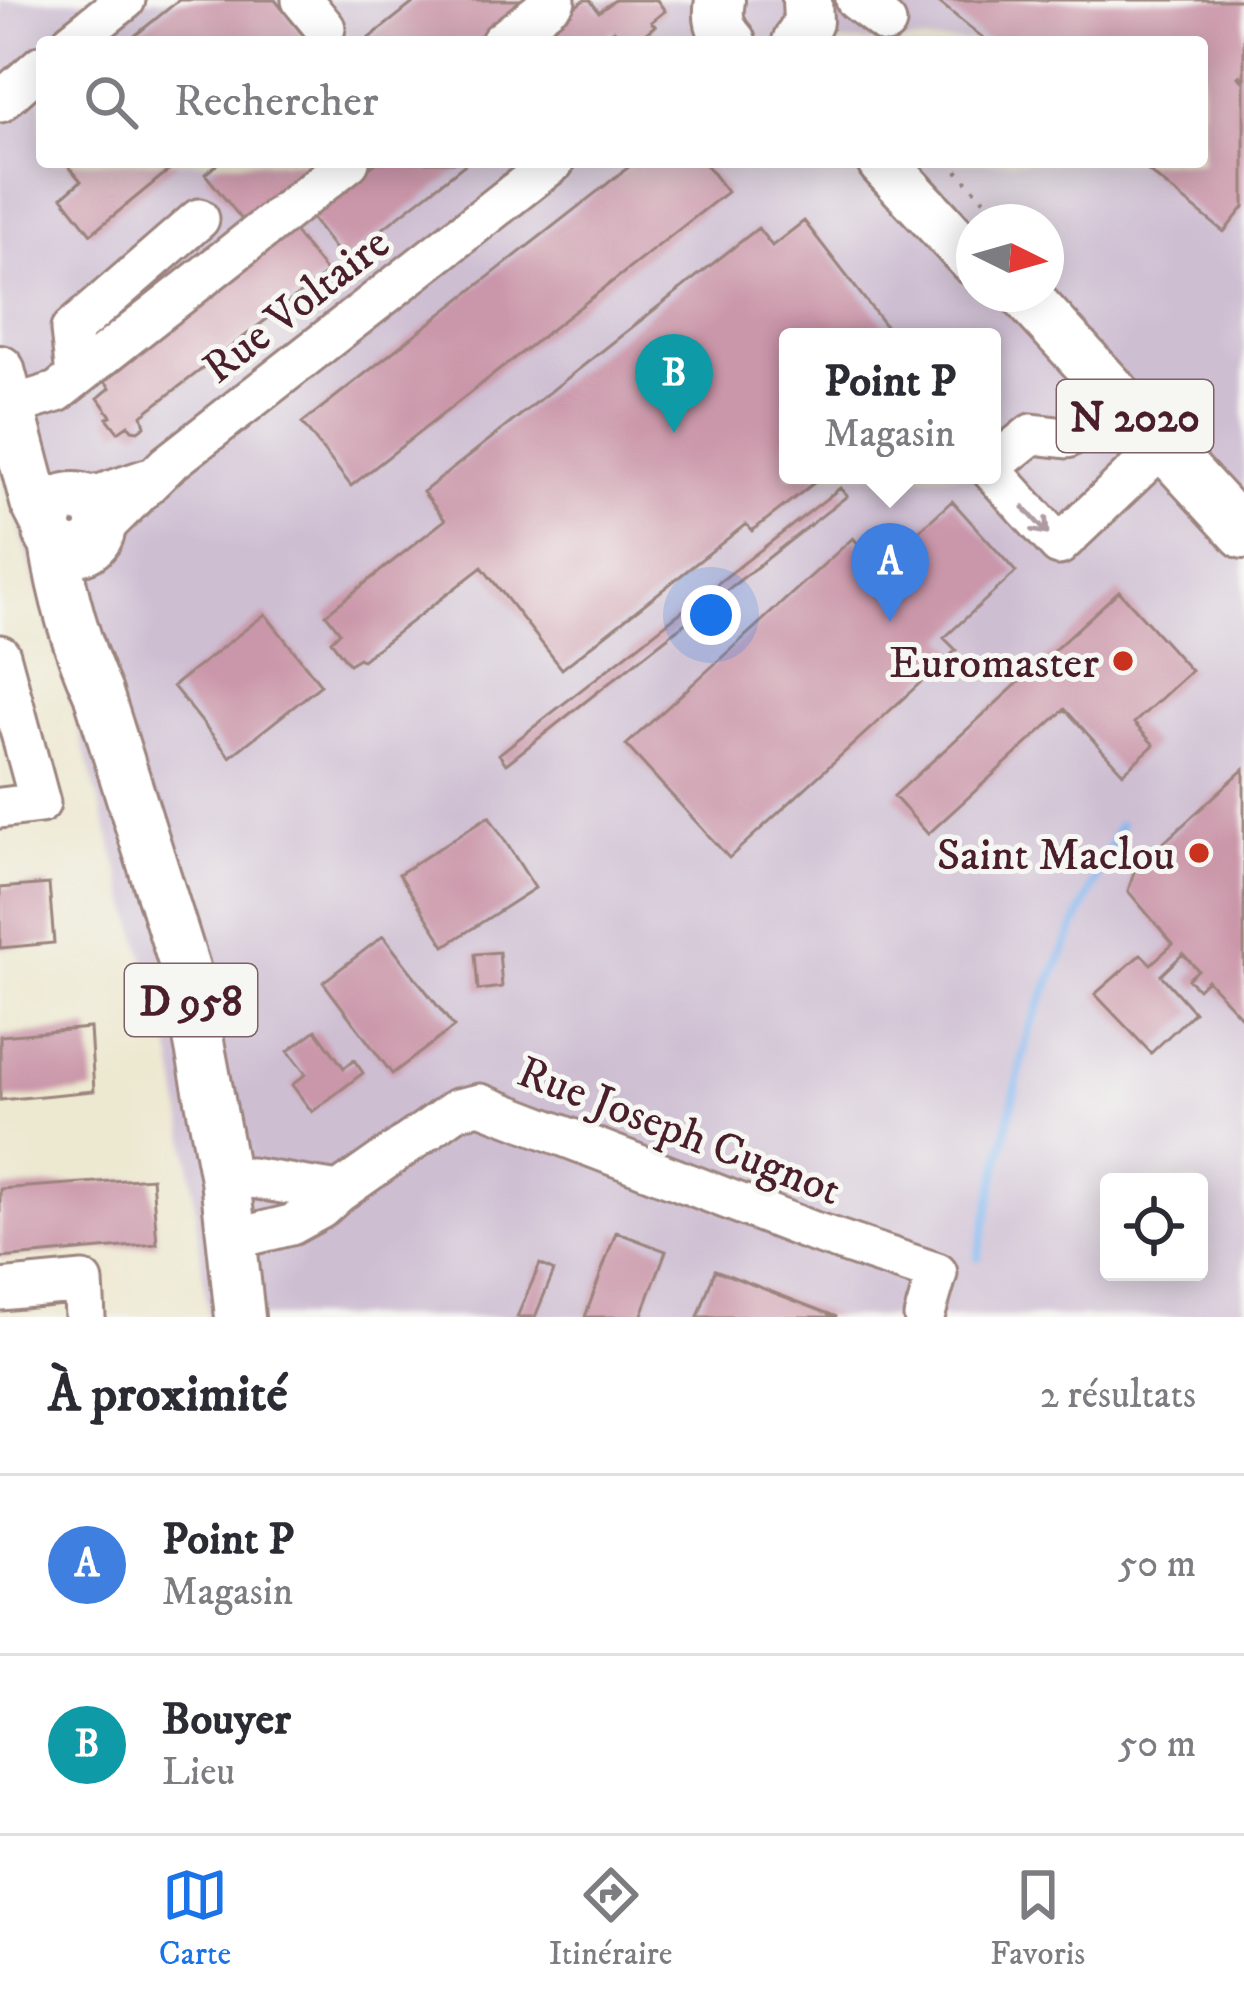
<!DOCTYPE html>
<html lang="fr">
<meta charset="utf-8">
<style>
body{margin:0;font-family:"IM FELL DW Pica",serif;background:#f7f7f7;color:#2b2b33}
.controls{position:absolute;right:36px;bottom:36px;display:grid;overflow:hidden;border-radius:12px;box-shadow:0 6px 30px #0003}
.controls button{width:108px;height:108px;display:grid;place-items:center;padding:0;border:0;border-bottom:3px solid #e1e1e2;background:#fff;color:#2b2b33;font:60px sans-serif}
.compass{position:absolute;left:956px;top:204px;width:108px;height:108px;border-radius:50%;background:#fff;box-shadow:0 6px 30px #0003;rotate:95deg}
.you{position:absolute;left:711px;top:615px;width:42px;height:42px;margin:-30px;border:9px solid #fff;border-radius:50%;background:#1a73e8;box-shadow:0 0 0 18px #1a73e833}
.badge{display:grid;place-items:center;width:78px;height:78px;border-radius:50%;background:#1a73e8;color:#fff;font-size:39px;font-weight:700}
.pin{position:absolute;translate:-50% -99px;filter:drop-shadow(0 3px 6px #0008)}
.pin::after{content:'';position:absolute;top:63px;width:42px;height:36px;background:inherit;clip-path:polygon(0 0,100% 0,50% 100%)}
.popup{position:absolute;left:779px;top:328px;width:222px;height:156px;box-sizing:border-box;display:grid;place-content:center;border-radius:12px;background:#fff;filter:drop-shadow(0 3px 9px #0005);font-size:39px;white-space:nowrap;color:#7c7c81}
.popup b{font-size:45px;color:#2b2b33}
.popup::after{content:'';position:absolute;left:50%;top:100%;margin-left:-24px;border:24px solid transparent;border-top-color:#fff}
.list{margin:0;padding:0;list-style:none}
h2{display:flex;justify-content:space-between;align-items:center;height:156px;margin:0;padding:0 48px;font-size:51px}
h2 small{font-size:39px;font-weight:400;color:#7c7c81}
.list li{display:grid;grid-template-columns:78px 1fr auto;gap:36px;align-items:center;box-sizing:border-box;height:180px;padding:0 48px;border-top:3px solid #e1e1e2}
.list b{display:block;font-size:45px;white-space:nowrap}
.list p{margin:0;font-size:39px;white-space:nowrap;color:#7c7c81}
.list em{font-size:39px;font-style:normal;color:#7c7c81}
.icon{flex:none;width:66px;height:66px;fill:none;stroke:currentColor;stroke-width:2;stroke-linecap:round;stroke-linejoin:round}
.map{position:relative;flex:none;width:1244px;height:1317px;overflow:hidden}
.search{position:absolute;background:#fff;box-shadow:0 6px 30px #0003;left:36px;right:36px;top:36px;height:132px;display:flex;align-items:center;gap:30px;box-sizing:border-box;padding:0 42px;border-radius:12px;color:#7c7c81;font-size:45px}
.sheet{height:516px;background:#fff}
nav{display:flex;justify-content:space-around;align-items:center;box-sizing:border-box;height:168px;border-top:3px solid #e1e1e2;background:#fff;font-size:33px;color:#7c7c81}
nav a{display:grid;justify-items:center;gap:6px}
nav .on{color:#1a73e8}
.map>svg:first-child{display:block}
.industrial{fill:#cebed2;fill-rule:evenodd}
.lines{fill:none;stroke-linecap:round;stroke-linejoin:round}
.stream{stroke:#83b7f0;stroke-width:8}
.building{fill:#ca96a9}
.minor-casing{stroke:#9c847e;stroke-width:45}
.major-casing{stroke:#9c847e;stroke-width:54}
.path{stroke:#9c847e;stroke-width:4.5;stroke-dasharray:3 9;stroke-linecap:butt}
.minor{stroke:#fff;stroke-width:39}
.major{stroke:#fff;stroke-width:48}
.oneway{stroke:#ae9aa0}
.poi-dot{fill:#c8321e;stroke:#f6f6f2;stroke-width:4.5}
.labels{text-anchor:middle;stroke-width:10;stroke-linejoin:round;paint-order:stroke}
.shield{fill:#f6f6f2;stroke:#7e6067;stroke-width:3}
.shield-label{font-size:42px;font-weight:bold;fill:#4a1f2b}
.street-label{font-size:45px;fill:#4a1f2b;stroke:#f6f6f2}
.poi-label{font-size:45px;fill:#4a1f2b;stroke:#f6f6f2;text-anchor:end}
</style>
<div class="map">
<svg width="1244" height="1317" viewBox="0 0 1244 1317">
<rect width="100%" height="100%" fill="#f6f6f2"/>
<filter id="ink" filterUnits="userSpaceOnUse"><feTurbulence type="fractalNoise" baseFrequency=".00833" numOctaves="2"/><feDisplacementMap in="SourceGraphic" scale="24" xChannelSelector="R" yChannelSelector="G"/><feConvolveMatrix kernelMatrix="1 2 1 2 8 2 1 2 1" color-interpolation-filters="sRGB"/></filter>
<filter id="wash" filterUnits="userSpaceOnUse"><feTurbulence type="fractalNoise" baseFrequency=".004" numOctaves="4" result="noise"/><feDisplacementMap in="SourceGraphic" scale="48" xChannelSelector="R" yChannelSelector="G"/><feGaussianBlur stdDeviation="2.7" result="paint"/><feColorMatrix in="noise" values="0 0 0 0 0 0 0 0 0 0 0 0 0 0 0 0 0 1.4 0 .05"/><feComposite in="paint" operator="in"/></filter>
<g filter="url(#wash)">
<rect width="100%" height="100%" fill="#ede8d0"/>
<!-- industrial -->
<path class="industrial" d="M0,0H1244V1317H208L190,1164L172,1054L0,459ZM42,42H1202V162H42ZM974,222H1046V294H974ZM788,337H992V475H788ZM1109,1182H1199V1272H1109Z"/>
<g class="lines">
<!-- stream -->
<path class="stream" d="M978,1257L1029,1029L1120,825"/>
</g>
<g id="blocks">
<!-- building -->
<path class="building" d="M179,0H275L309,42H127Z
M417,0H544L491,42H364Z
M584,0H590L599,12L615,0H657L665,11L651,22L655,26L635,42H623L614,30L600,42H530Z
M936,0H1244V79L1240,75L1238,77L1244,82V207L1224,232L1137,162H1202V42H988Z
M65,162H179L91,234L62,197L81,181Z
M220,162H338L252,232L205,174Z
M377,162H468L343,260L309,215Z
M635,162H704L727,192L351,486L302,423Z
M804,221L894,337H788V475H824L752,531L746,524L562,669L482,567L362,660L359,658L349,664L331,641L340,632L326,614L445,520L423,492L758,228L772,246Z
M292,229L327,273L142,415L145,426L138,431L132,430L128,425L118,432L107,418L111,416L98,398L110,388L103,378Z
M840,488L847,496L506,764L499,754Z
M952,501L1016,572L944,638L956,650L729,858L626,745L853,538L879,567Z
M1119,591L1191,671L1134,723L1154,745L1123,773L1065,709L928,834L894,796Z
M265,614L321,685L230,757L173,686Z
M1244,769V1020L1207,980L1198,989L1188,979L1198,970L1183,954L1161,975L1194,1012L1151,1053L1095,994L1141,954L1151,964L1173,944L1128,891L1135,869Z
M489,816L535,888L445,946L399,874Z
M49,884L54,943L0,948V888Z
M383,936L454,1027L392,1074L323,982Z
M499,952L502,987L478,990L475,954Z
M90,1028L94,1091L0,1100V1036Z
M316,1030L344,1068L354,1060L363,1073L312,1112L292,1085L306,1074L288,1051Z
M152,1178L157,1244L0,1258V1189Z
M616,1232L666,1251L641,1317H585Z
M540,1264L554,1271L535,1317H517Z
M715,1270L837,1317H698Z"/>
</g>
</g>
<g filter="url(#ink)">
<use href="#blocks" fill-opacity="0" stroke="#9c847e" stroke-width="3"/>
<g class="lines">
<!-- minor casing -->
<g class="minor-casing">
<path id="minor" d="M302,0L325,28
M856,0L886,23
M72,42L125,0
M501,42L555,0
M0,102L42,65
M76,376L71,330L199,219
M11,406L57,392L349,162
M992,466L1032,434L1067,438L1115,394
M992,471L1059,545L1163,446
M78,497L102,494L147,479
M100,531L168,464L554,162
M0,655L40,803L0,808
M225,1179L251,1178L339,1192
M233,1239L291,1225L320,1209L339,1192L457,1109L480,1104L811,1231L937,1273L924,1317
M0,1290L83,1282L85,1317"/>
</g>
<!-- major casing -->
<g class="major-casing">
<path id="major" d="M720,0C717,17 719,29 731,42
M797,42L808,22L807,0
M882,162L974,261
M1024,294L1244,534
M0,370L35,502L46,524
M47 524a27 27 0 1 1 54 0a27 27 0 1 1-54 0Z
M54,543C62,596 76,644 98,693L185,968L225,1179L240,1317"/>
</g>
<!-- path -->
<path class="path" d="M949,162L1005,222"/>
<!-- minor -->
<use href="#minor" class="minor"/>
<!-- major -->
<use href="#major" class="major"/>
</g>
<!-- one-way arrows -->
<defs><path id="oneway-shaft" d="M-6 0H5M1.5-3L5.5 0L1.5 3" fill="none" stroke-width="1.6" stroke-linecap="round" stroke-linejoin="round" transform="scale(3)"/></defs>
<use class="oneway" href="#oneway-shaft" transform="translate(1036 521) rotate(48)"/>
</g>
<!-- markers -->
<g class="poi-dot">
<circle cx="1123" cy="661" r="12"/>
<circle cx="1199" cy="853" r="12"/>
</g>
<g class="labels">
<!-- shield labels -->
<g class="shield">
<rect x="1057" y="380" width="156" height="72" rx="9"/>
<rect x="125" y="964" width="132" height="72" rx="9"/>
</g>
<g class="shield-label">
<text x="1135" y="431">N 2020</text>
<text x="191" y="1015">D 958</text>
</g>
<!-- street labels -->
<g class="street-label">
<text transform="translate(295 304) rotate(-38)" y="16">Rue Voltaire</text>
<text transform="translate(680 1129) rotate(21)" y="16">Rue Joseph Cugnot</text>
</g>
<!-- poi labels -->
<g class="poi-label">
<text x="1099" y="677">Euromaster</text>
<text x="1175" y="869">Saint Maclou</text>
</g>
</g>
</svg>
<div class="controls">
<button><svg class="icon" aria-label="locate" viewBox="0 0 24 24"><circle cx="12" cy="12" r="6"/><path d="M12 2v4M12 18v4M2 12h4M18 12h4"/></svg></button>
</div>
<svg class="compass" viewBox="-18 -18 36 36"><path d="M0-13l5 13h-10z" fill="#e53935"/><path d="M0 13l5-13h-10z" fill="#7c7c81"/></svg>
<div class="you"></div>
<div class="pin badge" style="left:890px;top:622px;background:#3f7fe0">A</div>
<div class="popup"><b>Point P</b>Magasin</div>
<div class="pin badge" style="left:674px;top:433px;background:#0f9aa8">B</div>
<div class="search"><svg class="icon" aria-label="search" viewBox="0 0 24 24"><circle cx="10" cy="10" r="6"/><path d="M15 15l6 6"/></svg>Rechercher</div>
</div>
<section class="sheet">
<h2>À proximité<small>2 résultats</small></h2>
<ul class="list">
<li><span class="badge" style="background:#3f7fe0">A</span><div><b>Point P</b><p>Magasin</p></div><em>50 m</em></li>
<li><span class="badge" style="background:#0f9aa8">B</span><div><b>Bouyer</b><p>Lieu</p></div><em>50 m</em></li>
</ul>
</section>
<nav>
<a class="on"><svg class="icon" aria-label="map" viewBox="0 0 24 24"><path d="M3 6l6-2 6 2 6-2v14l-6 2-6-2-6 2zM9 4v14M15 6v14"/></svg>Carte</a>
<a><svg class="icon" aria-label="directions" viewBox="0 0 24 24"><path d="M12 3l9 9-9 9-9-9zM9 14v-3h6M13 9l2 2-2 2"/></svg>Itinéraire</a>
<a><svg class="icon" aria-label="saved" viewBox="0 0 24 24"><path d="M7 4h10v16l-5-4-5 4z"/></svg>Favoris</a>
</nav>
